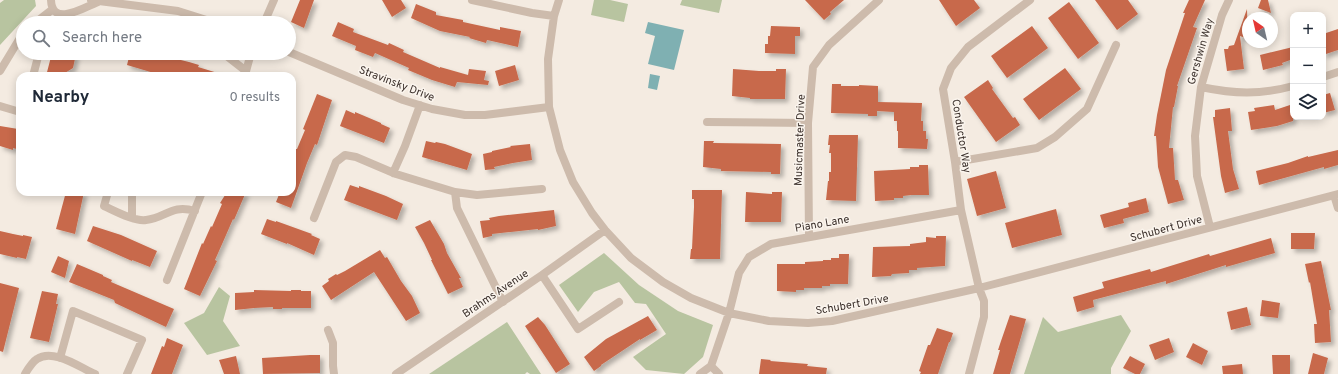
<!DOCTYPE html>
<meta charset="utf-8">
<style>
body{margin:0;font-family:Overpass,sans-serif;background:#f6f6f7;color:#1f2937}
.controls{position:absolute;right:12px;top:12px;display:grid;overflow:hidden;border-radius:8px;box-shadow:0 2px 10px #0003}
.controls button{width:36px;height:36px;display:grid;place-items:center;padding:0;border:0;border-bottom:1px solid #e0e1e3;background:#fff;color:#1f2937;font:20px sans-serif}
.compass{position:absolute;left:1242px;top:12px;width:36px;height:36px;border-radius:50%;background:#fff;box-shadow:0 2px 10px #0003;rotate:326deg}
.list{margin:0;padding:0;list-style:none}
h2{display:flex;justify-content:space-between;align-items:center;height:52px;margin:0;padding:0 16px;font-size:17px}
h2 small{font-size:13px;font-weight:400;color:#747a83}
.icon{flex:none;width:22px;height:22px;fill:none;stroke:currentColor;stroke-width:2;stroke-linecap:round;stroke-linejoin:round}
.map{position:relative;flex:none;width:1338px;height:374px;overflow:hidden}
.search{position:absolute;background:#fff;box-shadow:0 2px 10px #0003;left:16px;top:16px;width:280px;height:44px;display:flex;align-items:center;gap:10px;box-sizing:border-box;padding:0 14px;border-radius:22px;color:#747a83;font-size:15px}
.panel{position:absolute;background:#fff;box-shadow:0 2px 10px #0003;left:16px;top:72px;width:280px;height:124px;border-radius:12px}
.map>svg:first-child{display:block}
.green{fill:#b8c4a0}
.water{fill:#7fb0b2}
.building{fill:#c8694b;filter:url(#shadow)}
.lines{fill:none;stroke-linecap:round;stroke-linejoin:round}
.street{stroke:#cdbbac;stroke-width:8}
.labels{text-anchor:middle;stroke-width:3;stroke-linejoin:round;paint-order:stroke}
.street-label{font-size:11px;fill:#3b302b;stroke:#fbf5ee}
</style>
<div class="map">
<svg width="1338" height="374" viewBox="0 0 1338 374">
<defs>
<filter id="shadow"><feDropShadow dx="3.5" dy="3.5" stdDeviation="2" flood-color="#0004"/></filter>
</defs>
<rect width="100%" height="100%" fill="#f4ebe1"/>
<!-- green -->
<path class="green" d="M4,0H35L36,6L0,45V3Z
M594,0H610L628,4L624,22L591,15Z
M682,0H722L719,13L680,5Z
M604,253L639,285L678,311L713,325L703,357L684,374L646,370L633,357L666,334L646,304L635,303L619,282L594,292L578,312L559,285Z
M219,287L230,296L223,321L240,346L207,355L184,323L204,313Z
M1121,315L1131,331L1111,368V374H1024L1043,317L1058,332Z
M507,322L541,374H530L527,372L525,374H429Z"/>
<!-- water -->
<path class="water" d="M648,22L684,30L674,70L648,64L655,36L645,33Z
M650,74L660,76L657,90L648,88Z"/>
<!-- building -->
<path class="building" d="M300,0H314L304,28L291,22Z
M382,0H401L406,8L392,17Z
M805,0H844L830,12L831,14L824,20Z
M939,0H974L980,8L956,26Z
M1095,0H1128L1138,14L1117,30Z
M1189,0H1205L1193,27L1197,28L1177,86H1178L1174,107H1173L1169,148H1173L1175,180H1178L1184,200L1168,204L1158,167L1156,136H1154L1157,115L1166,70L1185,13H1183Z
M1261,0H1268L1271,13L1258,8Z
M1069,2L1099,43L1078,59L1048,18Z
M416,4L436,12V15L463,20V22L500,30V27L521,31L518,47L487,40L486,43L469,38L470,37L440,31L411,18Z
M1247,9L1248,39L1240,36L1244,69L1227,71L1224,49H1228L1229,46L1234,45Z
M338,22L354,29L353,32L388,45L389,43L404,50L403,52L440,68V67L468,75L469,69L486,71L484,80L489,81L488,85L457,82L455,87L432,80L408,70L409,68L375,53L373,57L355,50L356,46L332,36Z
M771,26L800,27V36H795V54L765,53V44H768V36H770Z
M1032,26L1048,48L1007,78L991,56Z
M1338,29V50L1323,55V34Z
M1293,47V59L1282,63L1283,65L1263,70L1260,55Z
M52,53L76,54L73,68L60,76H46Z
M130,53H152L189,62L199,65L198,67L221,74V76H164L127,65Z
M515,65L519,80L499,86L495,71Z
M1065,68L1081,89L1039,120L1023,99Z
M733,69L759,71H776V69H786L785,99H750V98L732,96Z
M988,80L993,88L992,89L1013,118L1015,117L1020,125L996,142L964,97Z
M832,84H841V86H859V85L878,86V102L922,103L921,121H923V131H926V139H928L927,149L898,148V131H897V121H894V112L877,111V116H868V114L831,113Z
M1330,93L1335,110L1323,113V95Z
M317,94L332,100L317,145L315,144L307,163L291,208L276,202L280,192H292V158L296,149H297L305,130L303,129Z
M1293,104V121L1277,126L1251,130L1248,112L1255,111L1254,108L1274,105L1275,110Z
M1230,108L1232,131H1228L1233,169L1239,189L1225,193L1221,176L1213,117H1215V110Z
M346,110L355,114V112L381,123V124L390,128L384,143L340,126Z
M0,126L18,129V131L20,132V150L13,148V150L0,146Z
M829,135H858L856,201L826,200L828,181H829V172H831V153H829L830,145H828Z
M426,141L435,143L436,142L445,144L472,154L467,170L422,157Z
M704,141H714L713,143L781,144L780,174H771V172L721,171V169L703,167Z
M530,144L532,160L513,163L494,167L495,169L485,170L483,154L492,152V151L511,147L510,146Z
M1338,150V165L1324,169V167L1259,185L1256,171L1288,163L1308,156V157Z
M919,165H928L929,195H911L903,196V198H894V200L875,201L874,171L910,169V167H919Z
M996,171L1006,208L977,216L967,179Z
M350,185L359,188V186L386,196L403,204L397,220L344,200Z
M692,190H722L720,259H690L691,249H692L694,207V199H692Z
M66,192H84L75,234L56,229Z
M227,192H246L234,220L233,219L223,242L215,260L217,261L200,296L184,289L202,243L203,244L211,226L212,227L222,204L220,203Z
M746,192L772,194V192H782L781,222H745Z
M1146,198L1149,212L1123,219L1124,223L1104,228L1100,215L1129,207L1128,203Z
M1056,209L1062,235L1012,248L1005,223Z
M554,210L556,226L538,230V229L529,230L492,234V236L483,238L480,221L490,220L489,218L499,216Z
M267,219L276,222V221L312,234L311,235L320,239L314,255L287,243V244L261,234Z
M430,220L444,244L447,253L461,278H459L463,287L448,294L431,260H432L424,243L415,227Z
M93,226L121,235L157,251L150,267L132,260V261L87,241Z
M0,231L13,234L23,236V235L32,237L26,259L17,257V258L0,254Z
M1291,233H1315L1314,249H1291Z
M936,236H946L945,266L917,268V270H909V273L892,274L891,276L872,277L873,247L910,246V244L926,242V237L936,238Z
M1271,238L1275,253L1226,267V265L1166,284V281L1093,300L1094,307L1077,312L1073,297L1104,288L1102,282L1150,269L1151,272L1209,254L1210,256Z
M380,250L385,258L387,257L401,281L412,296L420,313L406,321L374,272L331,300L322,286L329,281L328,279L336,274L337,275L345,271Z
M839,254H849L848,284H830V286H822V288H804V290H796V292L777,291V264H805V262L823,261V260H831V258H839Z
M58,256L69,261L65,278L51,272Z
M1321,261L1331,310H1329L1331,342L1315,343L1314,324H1317L1310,282L1309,283L1305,264Z
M77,264L103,275V276L112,280L111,282L174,309L166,327L115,303L114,300L69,282Z
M0,283L19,288L3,352L0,351Z
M254,290L291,291V290H301V291H311V308H282V309H273V307L254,308L235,310V293L254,292Z
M42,291L58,294L56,304H58L49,342L30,338Z
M1262,300L1280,303L1278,318L1260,316Z
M1247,307L1251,325L1231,330L1227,312Z
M1010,315L1026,319L1021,337L1010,374H993L1000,350H998L1001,341Z
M648,316L657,330L640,340V339L601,365V366L594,371L584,357L606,339Z
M538,317L545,325L570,364L556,373L525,326Z
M937,328L953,333L950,342H949L938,374H920L921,372L919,371L928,345H930Z
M167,338L183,345L172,374H151L162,346L164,347Z
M1169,338L1174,352L1155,360L1149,345Z
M1193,343L1208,351L1202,365L1186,357Z
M1313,353L1328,358L1324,374H1308Z
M310,355H320V373L263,374L262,358Z
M1272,355H1290V374H1273Z
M236,356L240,374H224L219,360Z
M1130,356L1145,364L1140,374H1135L1123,368Z
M761,359L771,360L770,361L808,364L807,366L827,368L826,374H759Z
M1242,364L1243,374H1223L1222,366Z"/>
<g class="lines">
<!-- street -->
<path class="street" d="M51,0C52,28 85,7 98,2
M91,0L178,11L216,23
M472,0L532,13L554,16
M559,0L554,16L548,59L549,107L560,150L573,182L592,213L605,230L631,258L663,282L691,298L729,313L769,321L808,323L832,321L979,288L1338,194
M35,23L53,9
M264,23L274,0
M289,52L403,100L432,109L465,115H485L549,107
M223,53L246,71
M0,71L23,33
M245,75L251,53
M33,76L39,53
M1323,77L1338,72
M1201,87C1234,94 1260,95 1293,86
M0,106L20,112
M707,122L808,123
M955,162L1037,148L1055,137L1087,109L1116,45
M393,173L405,146L420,105
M108,192L104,206C115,211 135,222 146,220C166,218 171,204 195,211
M132,192V218
M455,192L477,195L542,189
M1334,195L1338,208
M314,218L336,162L345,155L356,157L396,174L455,192L457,208L503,302
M1210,227L1197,176L1195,136L1201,87L1222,15L1229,0
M809,237L808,123L813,67L829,45L879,0
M542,275L578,329L619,302
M167,280L202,192
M328,330L333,343V366L334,374
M60,358L73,311L142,340L127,374
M711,366L719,374
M25,374C28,369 32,362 37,359C53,348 79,367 95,374
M396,374L542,275L605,230
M700,374L711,366L729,313L739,273L749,257L771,244L961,210
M969,374L984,317V301L979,288L961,210L955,162L943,89L951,68L968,47L1030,0"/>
</g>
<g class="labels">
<!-- street labels -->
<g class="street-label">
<text transform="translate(1200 51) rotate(-74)" y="4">Gershwin Way</text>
<text transform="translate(397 83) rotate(21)" y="4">Stravinsky Drive</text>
<text transform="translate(962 136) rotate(81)" y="4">Conductor Way</text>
<text transform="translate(799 140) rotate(-88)" y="4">Musicmaster Drive</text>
<text transform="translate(822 223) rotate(-10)" y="4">Piano Lane</text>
<text transform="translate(1166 228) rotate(-15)" y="4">Schubert Drive</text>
<text transform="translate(495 293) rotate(-34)" y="4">Brahms Avenue</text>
<text transform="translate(852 304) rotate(-10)" y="4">Schubert Drive</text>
</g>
</g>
</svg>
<div class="controls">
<button>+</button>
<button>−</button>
<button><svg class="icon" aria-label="layers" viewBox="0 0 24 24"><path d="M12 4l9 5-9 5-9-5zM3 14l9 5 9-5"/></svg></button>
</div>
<svg class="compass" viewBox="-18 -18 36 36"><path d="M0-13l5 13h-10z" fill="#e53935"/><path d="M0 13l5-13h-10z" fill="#747a83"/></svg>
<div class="search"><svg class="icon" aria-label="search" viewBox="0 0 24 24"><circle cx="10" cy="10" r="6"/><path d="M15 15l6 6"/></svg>Search here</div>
<section class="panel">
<h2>Nearby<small>0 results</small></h2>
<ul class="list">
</ul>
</section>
</div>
